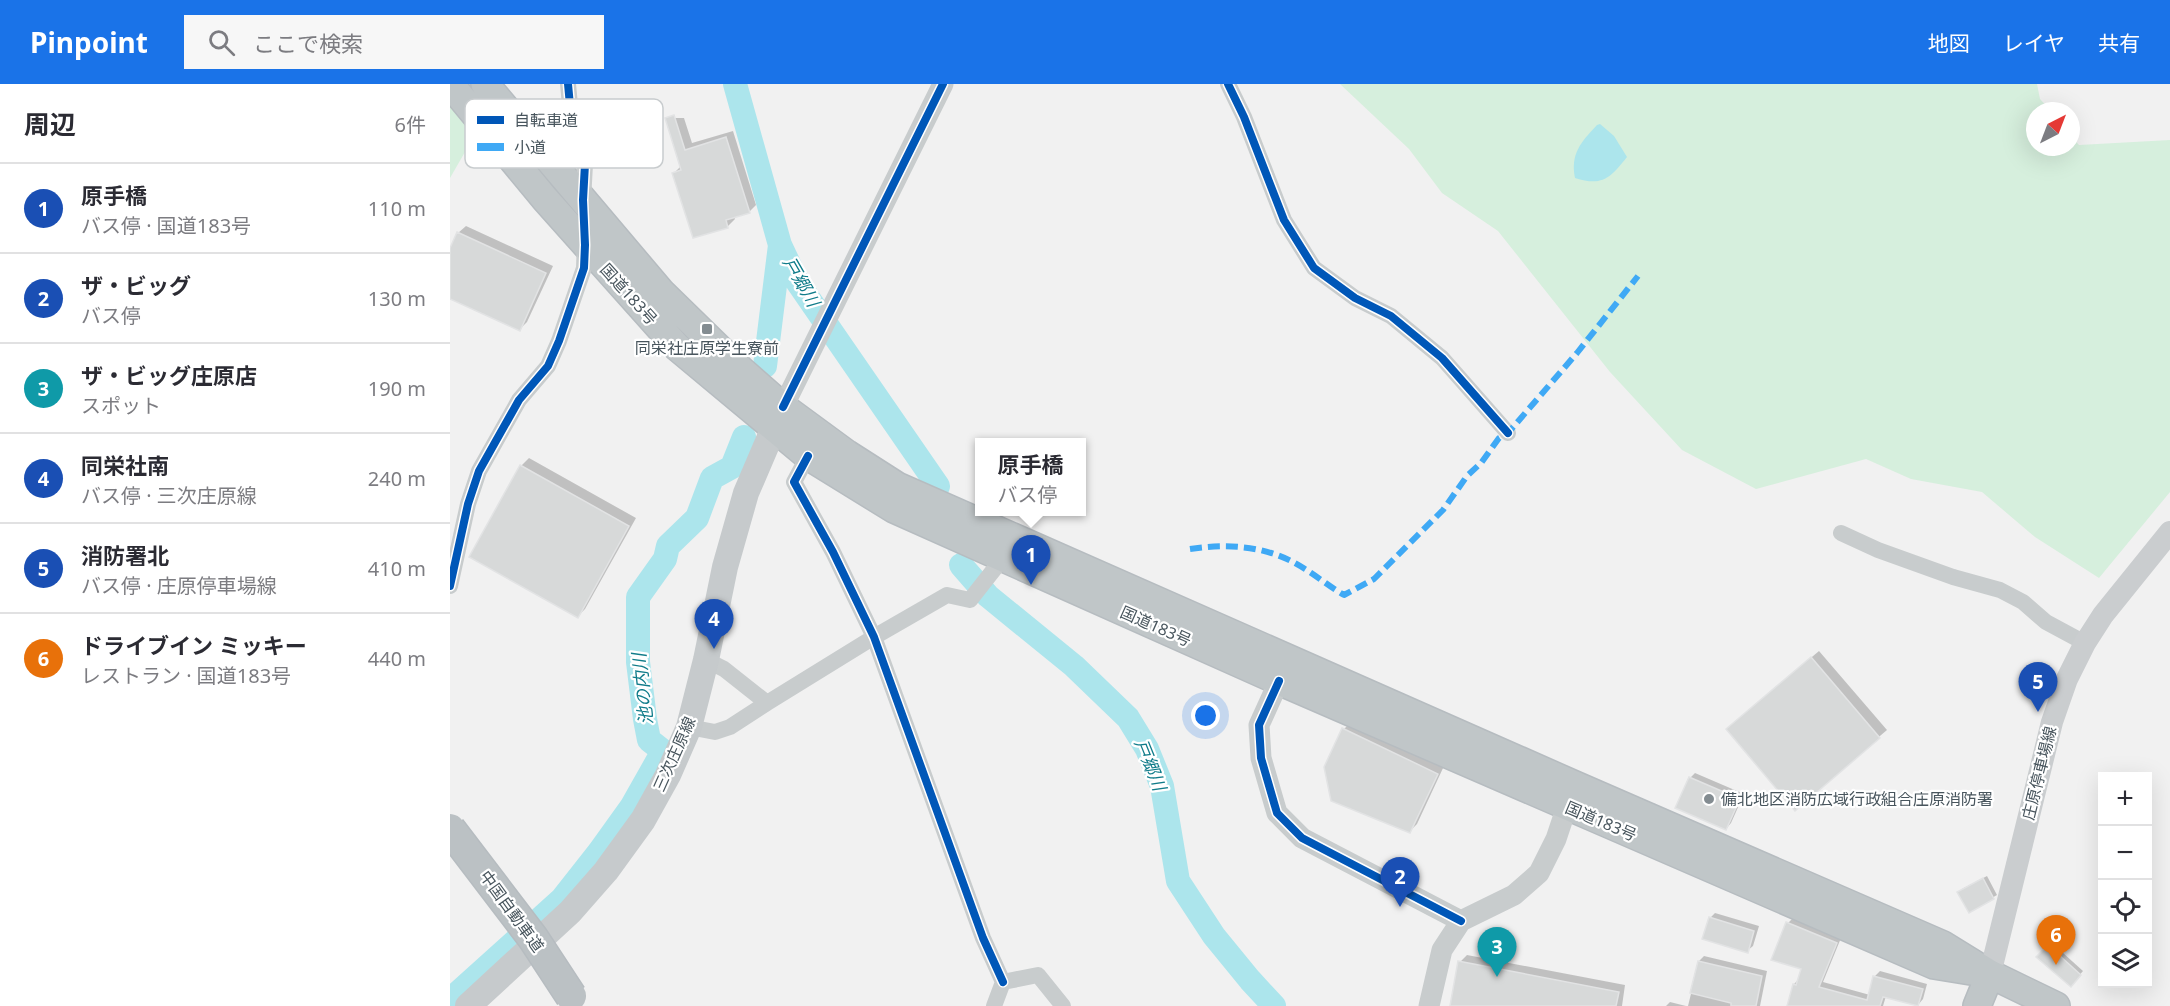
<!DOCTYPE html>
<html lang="ja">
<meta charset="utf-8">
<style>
body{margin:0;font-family:"Noto Sans","Noto Sans JP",sans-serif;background:#f7f7f7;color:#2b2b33}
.controls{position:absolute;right:18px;bottom:18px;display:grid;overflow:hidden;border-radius:0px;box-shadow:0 6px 24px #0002}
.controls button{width:54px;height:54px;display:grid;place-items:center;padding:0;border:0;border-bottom:2px solid #e1e1e2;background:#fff;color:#2b2b33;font:30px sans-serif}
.compass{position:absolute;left:1576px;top:18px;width:54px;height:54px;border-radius:50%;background:#fff;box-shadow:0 6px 24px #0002;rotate:42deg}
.you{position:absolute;left:756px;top:632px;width:21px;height:21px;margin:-15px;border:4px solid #fff;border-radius:50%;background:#1a73e8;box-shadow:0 0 0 9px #1a73e833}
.badge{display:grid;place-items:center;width:39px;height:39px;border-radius:50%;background:#1a73e8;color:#fff;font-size:20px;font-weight:700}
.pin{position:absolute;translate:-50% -50px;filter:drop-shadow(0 2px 3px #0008)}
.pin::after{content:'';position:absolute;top:32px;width:21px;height:18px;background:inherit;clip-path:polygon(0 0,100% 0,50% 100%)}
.popup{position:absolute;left:525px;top:354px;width:111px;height:78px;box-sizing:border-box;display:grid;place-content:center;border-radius:0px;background:#fff;filter:drop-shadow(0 2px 4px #0005);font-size:20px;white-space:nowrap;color:#7c7c81}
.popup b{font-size:22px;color:#2b2b33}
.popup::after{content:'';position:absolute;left:50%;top:100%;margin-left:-12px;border:12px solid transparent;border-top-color:#fff}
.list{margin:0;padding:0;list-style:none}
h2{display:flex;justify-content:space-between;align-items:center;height:78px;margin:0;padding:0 24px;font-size:26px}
h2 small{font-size:20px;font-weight:400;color:#7c7c81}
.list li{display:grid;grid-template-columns:39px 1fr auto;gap:18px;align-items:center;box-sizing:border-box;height:90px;padding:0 24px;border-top:2px solid #e1e1e2}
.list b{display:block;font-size:22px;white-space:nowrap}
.list p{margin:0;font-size:20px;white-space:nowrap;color:#7c7c81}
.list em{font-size:20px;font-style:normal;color:#7c7c81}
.icon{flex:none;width:33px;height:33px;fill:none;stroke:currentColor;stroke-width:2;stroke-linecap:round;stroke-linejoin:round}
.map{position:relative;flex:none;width:1720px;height:922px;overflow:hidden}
header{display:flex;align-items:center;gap:36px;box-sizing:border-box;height:84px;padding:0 30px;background:#1a73e8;color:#fff}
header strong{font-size:28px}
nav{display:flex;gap:33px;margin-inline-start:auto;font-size:21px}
.search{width:420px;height:54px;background:#f7f7f7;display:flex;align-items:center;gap:15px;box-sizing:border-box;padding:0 21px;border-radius:0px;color:#7c7c81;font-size:22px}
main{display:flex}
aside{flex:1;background:#fff}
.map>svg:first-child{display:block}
.green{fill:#d6efdd}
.water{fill:#ace5ec}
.shadow{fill:#0003}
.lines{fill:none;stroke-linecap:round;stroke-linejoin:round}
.river{stroke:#ace5ec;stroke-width:24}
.building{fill:#d7d9d9;stroke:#e2e3e4;stroke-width:1.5}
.trunk-casing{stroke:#b6bcc0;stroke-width:30}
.minor{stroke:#c8cccd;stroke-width:16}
.tertiary{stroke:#c8cccd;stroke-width:21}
.secondary{stroke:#cacdcf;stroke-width:22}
.primary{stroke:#c6cacc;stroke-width:26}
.trunk{stroke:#c0c6c8;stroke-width:27}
.motorway-bridge-casing{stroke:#b6bcc0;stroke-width:33;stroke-linecap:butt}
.motorway-bridge{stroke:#bbc1c4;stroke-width:30}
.quiet{stroke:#3fa9f5;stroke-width:6;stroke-dasharray:12 6;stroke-linecap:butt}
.cycleway-casing{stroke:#fff;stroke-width:11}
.cycleway{stroke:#0057b8;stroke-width:8}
.poi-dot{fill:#838c91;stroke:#fff;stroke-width:2}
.labels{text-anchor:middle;stroke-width:4.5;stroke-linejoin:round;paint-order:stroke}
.street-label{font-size:16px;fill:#48555d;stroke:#fff}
.poi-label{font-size:16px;fill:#48555d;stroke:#fff}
.water-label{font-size:18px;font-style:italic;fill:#107c8a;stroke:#fff}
.key{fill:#fff;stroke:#c8ccce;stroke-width:1.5}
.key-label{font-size:16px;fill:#48555d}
</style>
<header>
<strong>Pinpoint</strong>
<div class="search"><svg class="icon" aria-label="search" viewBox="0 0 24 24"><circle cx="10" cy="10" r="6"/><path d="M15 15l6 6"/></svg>ここで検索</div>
<nav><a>地図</a><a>レイヤ</a><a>共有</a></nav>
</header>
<main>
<aside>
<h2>周辺<small>6件</small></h2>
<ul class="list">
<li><span class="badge" style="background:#1a4fb4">1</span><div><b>原手橋</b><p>バス停 · 国道183号</p></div><em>110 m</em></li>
<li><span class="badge" style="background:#1a4fb4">2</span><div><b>ザ・ビッグ</b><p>バス停</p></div><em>130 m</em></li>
<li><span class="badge" style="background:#0f9aa8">3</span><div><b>ザ・ビッグ庄原店</b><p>スポット</p></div><em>190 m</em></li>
<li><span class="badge" style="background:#1a4fb4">4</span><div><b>同栄社南</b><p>バス停 · 三次庄原線</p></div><em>240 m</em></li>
<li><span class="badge" style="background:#1a4fb4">5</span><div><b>消防署北</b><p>バス停 · 庄原停車場線</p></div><em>410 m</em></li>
<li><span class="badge" style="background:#e8710a">6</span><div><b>ドライブイン ミッキー</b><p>レストラン · 国道183号</p></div><em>440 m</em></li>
</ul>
</aside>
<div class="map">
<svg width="1720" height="922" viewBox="0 0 1720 922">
<rect width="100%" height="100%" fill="#f1f1f1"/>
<!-- green -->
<path class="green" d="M0,0H40L30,42L0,94Z
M890,0H1587L1590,15L1601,27H1585V63H1621V52L1629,61L1720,56V408L1649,494L1585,453L1532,408L1461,395L1416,375L1306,405L1232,366L1160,288L1048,147L992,109L959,65Z"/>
<!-- water -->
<path class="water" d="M1150,40L1164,52L1177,73C1161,93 1153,103 1125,94C1120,70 1131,58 1147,41Z"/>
<!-- shadow -->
<path class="shadow" d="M225,34H234L242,59L283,47L306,121L299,128L284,132L285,135L278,142L244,152L224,89L231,82L218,41Z
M16,142L103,182L77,238L69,246L0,214V167L8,149Z
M79,374L186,434L135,525L128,532L21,472L71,382Z
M1369,567L1437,646L1345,724L1285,638Z
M901,638L994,682L967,740L960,747L894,645Z
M1245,689L1294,710L1281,739L1276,745L1240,694Z
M1537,792L1547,811L1519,827L1512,805Z
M1265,829L1309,842L1303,862L1297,867L1260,834Z
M1343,834L1391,854L1373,898L1420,911L1424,893L1430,887L1477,900L1473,915L1468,921L1436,912L1433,922H1338L1344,900L1349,895L1352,884L1338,839Z
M1602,859L1633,887L1621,901L1588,873Z
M1017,871L1175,901L1172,922H1001L1010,878Z
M1254,872L1317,887L1310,922H1238L1249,877Z
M1220,918L1236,922H1216Z"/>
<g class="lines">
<!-- river -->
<path class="river" d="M285,0L330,161L348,199L488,402
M315,282L330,161
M511,481L538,512L624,582L678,634L697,665L712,702L728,797L764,852L800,896L824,922
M0,916L112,815L149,768L182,722L213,667L199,656L195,635L188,578V513L215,475L218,462L247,434L262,394L282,383L294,353"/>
</g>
<!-- building -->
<path class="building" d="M224,31L235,66L276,53L300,129L276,136L278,144L243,154L222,89L231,86L215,34Z
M7,148L96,189L70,247L0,215V164Z
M70,381L179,442L128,534L19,473Z
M1361,573L1430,654L1345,727L1276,645Z
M892,644L988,690L960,749L881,717L874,683Z
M1239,693L1290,715L1276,746L1225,724Z
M1533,794L1544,815L1519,829L1507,808Z
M1259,833L1304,847L1298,869L1252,855Z
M1336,838L1387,859L1369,903L1417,916L1423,892L1473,905L1468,922L1433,913L1430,922H1337L1343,900L1346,901L1351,885L1321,876Z
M1598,861L1631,891L1621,903L1586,873Z
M1008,877L1169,908L1166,922H1000Z
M1248,877L1312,892L1306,922H1281V919L1240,909Z"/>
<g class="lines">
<!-- trunk casing -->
<g class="trunk-casing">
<path id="trunk" d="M0,0L95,115L227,263L358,372L444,425L829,597L1484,881L1527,888
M35,0L211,208L291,286L333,323L397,370L447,402L1125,701L1493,861L1540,890L1606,922
M1527,922L1540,890"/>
</g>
<!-- minor -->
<path class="minor" d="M118,0L121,32L135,80L133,117
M778,0L794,33L834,136L864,184L905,214L941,232L992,274L1058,349
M358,372L344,398L383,468L424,553L533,854L553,898
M1391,449L1428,466L1503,493L1550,506L1573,518L1596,538L1635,559
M0,502L18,420L29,387L69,316L98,282L109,257L134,184L135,157
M256,576L274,585L317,619
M239,643L265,648L280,643L317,619L424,553L497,511L520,516L553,474
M553,898L588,891L613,922
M544,922L553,898"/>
<!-- tertiary -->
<path class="tertiary" d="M333,323L493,0
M829,597L809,641L811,674L827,729L852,754L1011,837
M979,922L992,866L1011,837L1064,811L1089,789L1106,755L1122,707"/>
<!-- secondary -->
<path class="secondary" d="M1540,890L1602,638L1617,595L1635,559L1653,531L1720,448"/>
<!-- primary -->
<path class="primary" d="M18,922L120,828L156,787L193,736L218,691L239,643L256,576L275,483L296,409L332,325"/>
<!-- trunk -->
<use href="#trunk" class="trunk"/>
<!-- motorway-bridge casing -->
<g class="motorway-bridge-casing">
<path id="motorway-bridge" d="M0,745L83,854L121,912"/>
</g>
<!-- motorway-bridge -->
<use href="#motorway-bridge" class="motorway-bridge"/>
<!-- quiet -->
<path class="quiet" d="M740,465C780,459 820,462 855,485C868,493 880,503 894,511L924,495L993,426L1017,392L1031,379L1049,354L1058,349L1127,269L1188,192"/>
<!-- cycleway casing -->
<g class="cycleway-casing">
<path id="cycleway" d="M778,0L794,33L834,136L864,184L905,214L941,232L992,274L1058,349
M333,323L493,0
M358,372L344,398L383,468L424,553L533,854L553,898
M0,502L18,420L29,387L69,316L98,282L109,257L134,184L135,161L133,116L135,80L121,32L118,0
M829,597L809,641L811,674L827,729L852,754L1011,837"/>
</g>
<!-- cycleway -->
<use href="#cycleway" class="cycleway"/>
</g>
<!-- markers -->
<g class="poi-dot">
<rect x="251" y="239" width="12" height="12" rx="3"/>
<circle cx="1259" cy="715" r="6"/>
</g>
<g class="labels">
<!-- street labels -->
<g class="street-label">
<text transform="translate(179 210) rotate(48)" y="6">国道183号</text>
<text transform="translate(706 542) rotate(24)" y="6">国道183号</text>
<text transform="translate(224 670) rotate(-66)" y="6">三次庄原線</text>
<text transform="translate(1589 689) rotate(-76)" y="6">庄原停車場線</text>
<text transform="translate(1151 737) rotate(23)" y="6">国道183号</text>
<text transform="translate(62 827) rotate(54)" y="6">中国自動車道</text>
</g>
<!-- poi labels -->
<g class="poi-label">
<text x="257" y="270">同栄社庄原学生寮前</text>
<text x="1271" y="721" text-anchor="start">備北地区消防広域行政組合庄原消防署</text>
</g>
<!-- water labels -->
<g class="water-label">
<text transform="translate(351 198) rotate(60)" y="6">戸郷川</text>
<text transform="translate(193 605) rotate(-96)" y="6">池の内川</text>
<text transform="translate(700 681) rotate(68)" y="6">戸郷川</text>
</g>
</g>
<!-- legend -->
<rect x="15" y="15" width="198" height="69" rx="9" class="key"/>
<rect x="27" y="32" width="27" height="8" fill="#0057b8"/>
<rect x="27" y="59" width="27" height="8" fill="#3fa9f5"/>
<g class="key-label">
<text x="64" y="42">自転車道</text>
<text x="64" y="69">小道</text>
</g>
</svg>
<div class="controls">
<button>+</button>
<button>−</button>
<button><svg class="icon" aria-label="locate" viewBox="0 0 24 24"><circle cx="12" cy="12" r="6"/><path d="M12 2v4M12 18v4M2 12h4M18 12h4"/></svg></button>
<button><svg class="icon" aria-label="layers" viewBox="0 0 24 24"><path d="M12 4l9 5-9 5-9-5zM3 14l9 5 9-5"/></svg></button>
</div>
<svg class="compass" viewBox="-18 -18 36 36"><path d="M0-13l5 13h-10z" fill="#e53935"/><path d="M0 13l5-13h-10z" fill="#7c7c81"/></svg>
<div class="you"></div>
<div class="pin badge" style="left:581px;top:501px;background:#1a4fb4">1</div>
<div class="popup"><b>原手橋</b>バス停</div>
<div class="pin badge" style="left:950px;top:823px;background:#1a4fb4">2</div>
<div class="pin badge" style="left:1047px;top:893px;background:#0f9aa8">3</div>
<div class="pin badge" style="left:264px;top:565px;background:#1a4fb4">4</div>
<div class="pin badge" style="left:1588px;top:628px;background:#1a4fb4">5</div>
<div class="pin badge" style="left:1606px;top:881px;background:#e8710a">6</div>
</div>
</main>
